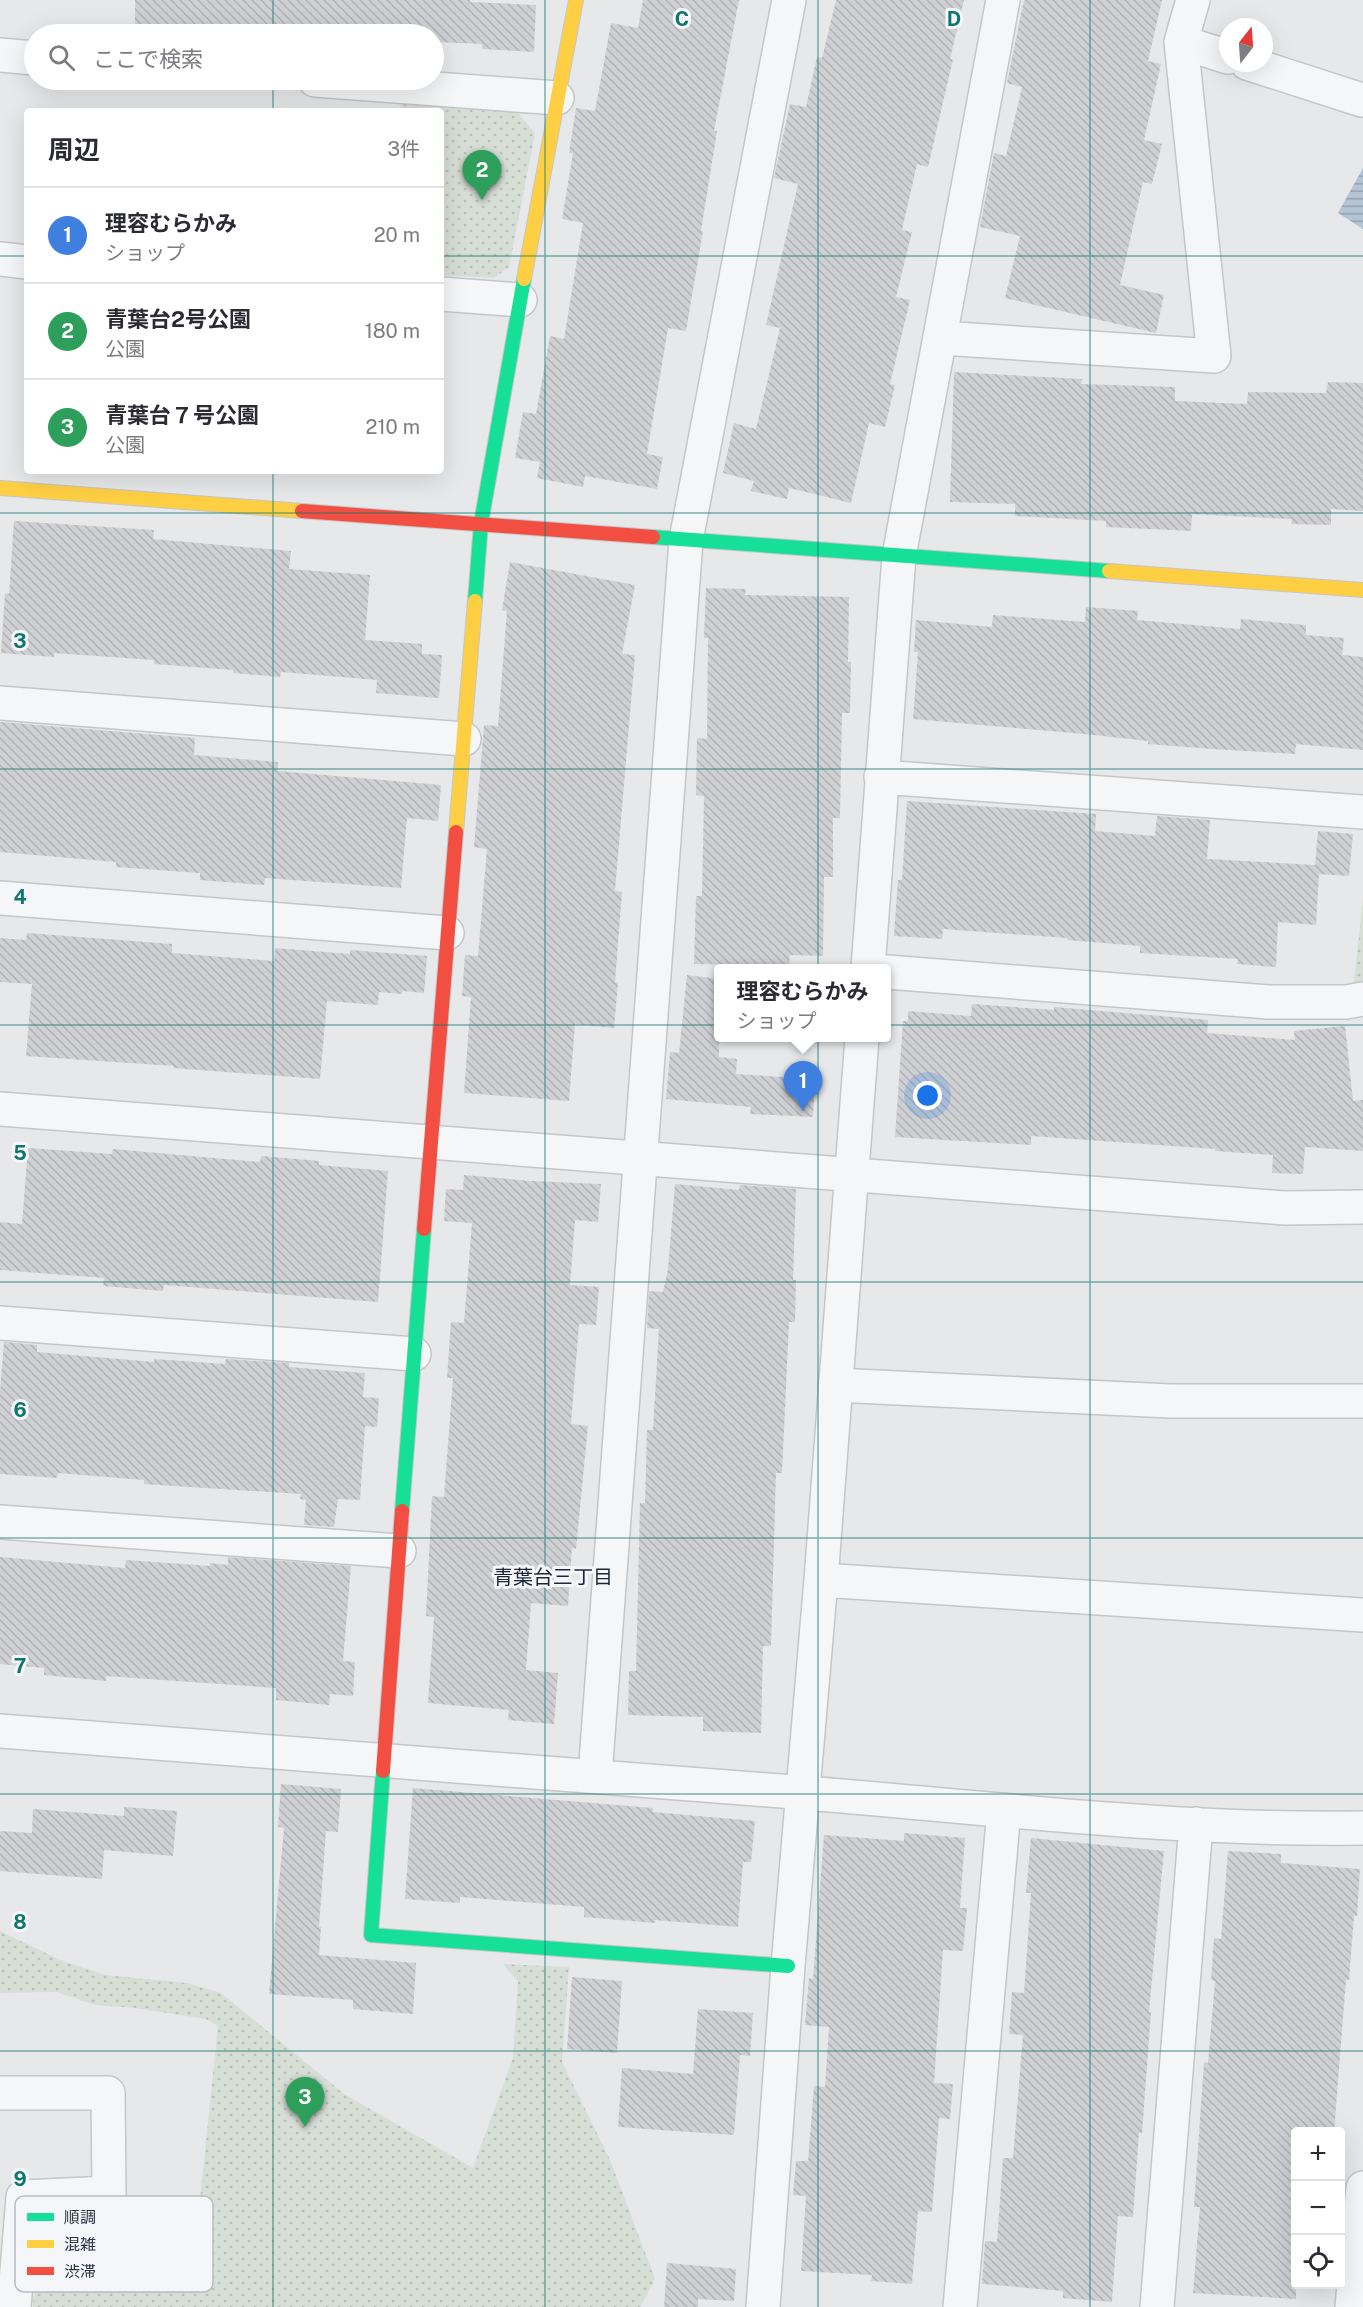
<!DOCTYPE html>
<html lang="ja">
<meta charset="utf-8">
<style>
body{margin:0;font-family:"Public Sans","Noto Sans JP",sans-serif;background:#f7f7f7;color:#2b2b33}
.controls{position:absolute;right:18px;bottom:18px;display:grid;overflow:hidden;border-radius:6px;box-shadow:0 6px 24px #0002}
.controls button{width:54px;height:54px;display:grid;place-items:center;padding:0;border:0;border-bottom:2px solid #e1e1e2;background:#fff;color:#2b2b33;font:30px sans-serif}
.compass{position:absolute;left:1219px;top:18px;width:54px;height:54px;border-radius:50%;background:#fff;box-shadow:0 6px 24px #0002;rotate:17deg}
.you{position:absolute;left:928px;top:1096px;width:21px;height:21px;margin:-15px;border:4px solid #fff;border-radius:50%;background:#1a73e8;box-shadow:0 0 0 9px #1a73e833}
.badge{display:grid;place-items:center;width:39px;height:39px;border-radius:50%;background:#1a73e8;color:#fff;font-size:20px;font-weight:700}
.pin{position:absolute;translate:-50% -50px;filter:drop-shadow(0 2px 3px #0008)}
.pin::after{content:'';position:absolute;top:32px;width:21px;height:18px;background:inherit;clip-path:polygon(0 0,100% 0,50% 100%)}
.popup{position:absolute;left:714px;top:964px;width:177px;height:78px;box-sizing:border-box;display:grid;place-content:center;border-radius:6px;background:#fff;filter:drop-shadow(0 2px 4px #0005);font-size:20px;white-space:nowrap;color:#7c7c81}
.popup b{font-size:22px;color:#2b2b33}
.popup::after{content:'';position:absolute;left:50%;top:100%;margin-left:-12px;border:12px solid transparent;border-top-color:#fff}
.list{margin:0;padding:0;list-style:none}
h2{display:flex;justify-content:space-between;align-items:center;height:78px;margin:0;padding:0 24px;font-size:26px}
h2 small{font-size:20px;font-weight:400;color:#7c7c81}
.list li{display:grid;grid-template-columns:39px 1fr auto;gap:18px;align-items:center;box-sizing:border-box;height:96px;padding:0 24px;border-top:2px solid #e1e1e2}
.list b{display:block;font-size:22px;white-space:nowrap}
.list p{margin:0;font-size:20px;white-space:nowrap;color:#7c7c81}
.list em{font-size:20px;font-style:normal;color:#7c7c81}
.icon{flex:none;width:33px;height:33px;fill:none;stroke:currentColor;stroke-width:2;stroke-linecap:round;stroke-linejoin:round}
.map{position:relative;flex:none;width:1363px;height:2307px;overflow:hidden}
.search{position:absolute;background:#fff;box-shadow:0 6px 24px #0002;left:24px;top:24px;width:420px;height:66px;display:flex;align-items:center;gap:15px;box-sizing:border-box;padding:0 21px;border-radius:33px;color:#7c7c81;font-size:22px}
.panel{position:absolute;background:#fff;box-shadow:0 6px 24px #0002;left:24px;top:108px;width:420px;height:366px;border-radius:6px}
.map>svg:first-child{display:block}
.park{fill:url(#park-dots)}
.water{fill:url(#water-rules)}
.building{fill:url(#building-back-hatch)}
.lines{fill:none;stroke-linecap:round;stroke-linejoin:round}
.street-casing{stroke:#c4c6c8;stroke-width:36}
.fast-casing{stroke:#c4c6c8;stroke-width:16}
.slow-casing{stroke:#c4c6c8;stroke-width:16}
.jam-casing{stroke:#c4c6c8;stroke-width:16}
.street{stroke:#f5f6f7;stroke-width:33}
.fast{stroke:#16e098;stroke-width:14}
.slow{stroke:#ffcf43;stroke-width:14}
.jam{stroke:#f24e42;stroke-width:14}
.grid{fill:none;stroke:#0f766e;stroke-width:1.5;stroke-opacity:0.55}
.labels{text-anchor:middle;stroke-width:6;stroke-linejoin:round;paint-order:stroke}
.neighbourhood-label{font-size:20px;fill:#1d2536;stroke:#f4f6f9}
.key{fill:#f4f6f9;stroke:#b8bcc3;stroke-width:1.5}
.key-label{font-size:16px;fill:#2b3445}
.grid-label{font-size:20px;text-anchor:middle;font-weight:bold;fill:#0f766e;stroke:#f4f6f9;stroke-width:6;stroke-linejoin:round;paint-order:stroke}
</style>
<div class="map">
<svg width="1363" height="2307" viewBox="0 0 1363 2307">
<defs>
<pattern id="park-dots" width="8" height="8" patternUnits="userSpaceOnUse" patternTransform="scale(1.5)"><rect width="8" height="8" fill="#d6ded6"/><path d="M2 2h.1M6 6h.1" fill="none" stroke="#b8bfb9" stroke-width="1.8" stroke-linecap="round"/></pattern>
<pattern id="water-rules" width="6" height="5" patternUnits="userSpaceOnUse" patternTransform="scale(1.5)"><rect width="6" height="5" fill="#b4c4d5"/><path d="M0 2.5h6" fill="none" stroke="#93a0af"/></pattern>
<pattern id="building-back-hatch" width="6" height="6" patternUnits="userSpaceOnUse" patternTransform="scale(1.5)"><rect width="6" height="6" fill="#ced0d3"/><path d="M-1 5l2 2M0 0l6 6M5-1l2 2" fill="none" stroke="#b1b3b6"/></pattern>
</defs>
<rect width="100%" height="100%" fill="#e6e8ea"/>
<!-- park -->
<path class="park" d="M401,101L516,111L535,133L509,267L494,278L441,275V111H400Z
M1363,898V982L1354,984Z
M0,1931L60,1960L105,1975L187,1983L221,1993L344,2094L473,2168L513,2058L518,1981L503,1964L569,1967L562,2062L610,2160L655,2279L640,2307H33L37,2234L131,2212L198,2219L218,2026L206,2019L135,2008L95,2005L57,1992L0,1993Z"/>
<!-- water -->
<path class="water" d="M1363,168V229L1338,213Z"/>
<!-- building -->
<path class="building" d="M135,0H470V2L536,5L534,52L482,49V44L434,42V34H329V32L135,26Z
M643,0H739L714,131H717L701,231H703L686,331L668,328L647,454L663,457L657,489L585,476L583,487L537,478L540,462L515,458L523,412L536,414L550,336L564,339L583,223L562,219L573,153H569L576,108L595,111L611,23L638,28Z
M836,0H964L950,59H953L928,167L917,164L902,230L912,232L896,297L910,300L890,384L895,385L885,427L869,423L851,503L789,488L787,499L751,491L754,481L723,473L734,423L756,429L780,328L766,325L798,184L774,178L790,104L806,107L817,57L822,58Z
M1024,0H1162L1148,61L1161,64L1144,140L1162,144L1152,184L1143,182L1120,285L1164,295L1156,333L1005,298L1020,236L980,227L994,153L1006,156L1022,87L1007,83Z
M954,372L1082,379L1081,384L1175,387V401L1247,404L1248,392L1326,393L1328,382L1363,383V511L1331,509V525L1291,524L1292,519L1192,514L1191,531L1106,527V521L1015,516V504L950,502Z
M14,521L154,530L153,539L291,551L289,569L370,575L365,640L422,644V654L442,655L439,698L376,693L377,680L281,672L280,677L233,673V670L154,664V660L54,653V657L1,653L5,593L9,594Z
M510,562L635,585L622,654L635,655L615,891L622,892L615,982L618,983L614,1028L575,1024L569,1101L464,1093L471,997L462,996L465,955L478,956L487,849L474,847L484,725L498,726L507,611L502,610Z
M706,588L746,589L745,595L849,597L848,662H851L850,713H842L840,818H833V877H824L823,956L790,955L789,965L694,964L696,896H702L704,796L696,795L697,738L707,739L708,638H704Z
M1086,607L1138,611L1137,620L1240,629L1241,619L1306,625V635L1344,638L1342,655L1363,657V750L1296,744L1295,754L1212,749L1148,744V741L1084,734L913,719L918,652H914L916,620L992,627L993,615L1085,622Z
M0,722L195,738L194,755L278,762V771L441,785L438,821L407,818L401,888L265,878L264,885L200,880V873L116,867V862L0,852Z
M907,801L1096,814L1095,831L1155,836L1157,816L1210,820L1207,859L1315,865L1318,831L1353,834L1349,876L1319,874L1316,925L1278,922L1276,967L1237,964L1238,959L1140,953V946L1067,940V938L943,929L942,939L894,936L898,880H902Z
M27,933L172,944V953L274,961L275,948L350,954V950L427,956L424,993L402,991V994L379,992L378,1005L327,1001L320,1079L173,1068L174,1066L26,1056L32,984L0,982V938L26,940Z
M687,975L719,979V1057L737,1059L736,1074L815,1079L813,1117L750,1114L751,1107L666,1099L670,1052L679,1053Z
M972,1004L1054,1010V1007L1208,1020L1207,1033L1295,1040L1294,1031L1345,1026L1353,1101L1363,1100V1151L1305,1147L1303,1174L1272,1173L1273,1155L1215,1151V1149L1031,1136V1145L895,1137L903,1021H908V1011L971,1016Z
M28,1148L112,1154L113,1149L260,1162L261,1156L319,1161V1165L388,1171L378,1302L164,1285L163,1291L103,1286L104,1278L0,1270V1222L22,1224Z
M464,1175L531,1181L601,1184L598,1222L575,1220L570,1285L599,1287L596,1325L579,1324L571,1424L588,1426L576,1549L572,1548L568,1606L531,1603L526,1670L558,1673L554,1724L508,1720L509,1710L428,1703L434,1617L426,1616L432,1496L444,1497L453,1378H447L451,1322L464,1323L472,1223L444,1221L446,1189L463,1190Z
M675,1184L739,1190L740,1185L796,1189L793,1280H796L795,1322H789L782,1473H776L771,1646H763L761,1733L703,1731V1717L628,1715L629,1671H636L640,1503H645L647,1430H653L659,1329L647,1328L649,1291L663,1292L668,1269Z
M4,1342L37,1345V1352L154,1362V1359L225,1364L226,1359L289,1363V1367L365,1373L363,1397L379,1398L377,1427L365,1426L360,1500L338,1499L334,1527L304,1525L306,1500L300,1499L301,1494L144,1484V1480L58,1473L57,1478L0,1474V1391Z
M0,1557L125,1568L126,1560L210,1566V1563L228,1565V1557L351,1566L343,1661L355,1662L353,1696L330,1694L329,1705L276,1700V1688L106,1676V1681L44,1675V1668L0,1664Z
M281,1784L341,1789L338,1832L326,1831L319,1927H321L319,1955L416,1963L413,2014L353,2009V2000L269,1994L284,1828L278,1827Z
M413,1788L653,1808V1812L755,1821L751,1862H743L738,1927L655,1920V1923L584,1917V1907L460,1897V1903L405,1899Z
M124,1807L177,1811L173,1856L104,1850L102,1879L0,1871V1831L32,1833L33,1809L124,1816Z
M904,1833L965,1838L960,1908H967L963,1951L943,1950L934,2083L953,2084L950,2119L939,2118L932,2212L918,2211L912,2284L871,2281L872,2275L801,2271L806,2196L793,2195L796,2161H808L814,2086L825,2087L829,2027L805,2025L809,1978L813,1979L824,1835L904,1841Z
M1031,1838L1164,1851L1149,2012H1151L1142,2133H1139L1133,2217L1118,2216L1112,2302L1063,2298V2291L982,2284L985,2241L997,2242L1003,2158H1013L1023,2035L1009,2034L1012,1992L1024,1993L1031,1893H1026Z
M1228,1851L1281,1854V1863L1360,1869L1357,1916H1354L1349,1980H1346L1334,2132H1296V2299L1193,2293L1200,2207H1194L1199,2133L1204,2062L1208,2063L1215,1981L1211,1980L1214,1938L1221,1939Z
M572,1977L622,1981L617,2053L567,2049Z
M698,2009L753,2013L750,2056L740,2055L734,2135L618,2127L622,2068L693,2074Z
M667,2263L736,2269L734,2301L698,2299V2307H664Z"/>
<g class="lines">
<!-- street casing -->
<g class="street-casing">
<path id="street" d="M1181,42L1228,57
M0,55L34,58
M1247,63L1362,100
M315,80L557,98
M0,259L27,262
M441,294L520,300
M941,338L1214,356L1181,42L1193,0
M0,703L464,739
M881,777L1363,812
M0,898L447,933
M868,968L899,556L1003,0
M887,972L1268,1002H1346L1363,999
M0,1109L1285,1208L1363,1207
M0,1323L414,1354
M835,1385L1170,1401H1363
M0,1522L399,1551
M821,1580L1363,1615
M0,1731C265,1751 530,1770 794,1792C983,1807 1173,1831 1363,1828
M595,1776L686,540L789,0
M0,2093H108L109,2193L23,2197L14,2307
M763,2307L788,1966L821,1580L862,1038
M960,2307L1004,1810
M1157,2307L1196,1824
M1352,2307L1363,2188"/>
</g>
<!-- fast casing -->
<g class="fast-casing">
<path id="fast" d="M653,537L1109,571
M475,601L481,523L524,279
M402,1511L424,1229
M383,1771L371,1935L788,1966"/>
</g>
<!-- slow casing -->
<g class="slow-casing">
<path id="slow" d="M524,279L576,0
M0,488L302,511
M1109,571L1363,590
M456,832L475,601"/>
</g>
<!-- jam casing -->
<g class="jam-casing">
<path id="jam" d="M302,511L653,537
M424,1229L456,832
M383,1771L402,1511"/>
</g>
<!-- street -->
<use href="#street" class="street"/>
<!-- fast -->
<use href="#fast" class="fast"/>
<!-- slow -->
<use href="#slow" class="slow"/>
<!-- jam -->
<use href="#jam" class="jam"/>
</g>
<!-- grid -->
<path class="grid" d="M273,0V34M545,0V2307M818,0V2307M1090,0V2307M273,80V111M0,256H27M441,256H1363M273,471V2307M0,513H1363M0,769H1363M0,1025H1363M0,1282H1363M0,1538H1363M0,1794H1363M0,2051H1363"/>
<g class="labels">
<!-- neighbourhood labels -->
<g class="neighbourhood-label">
<text x="553" y="1584">青葉台三丁目</text>
</g>
</g>
<!-- legend -->
<rect x="15" y="2196" width="198" height="96" rx="9" class="key"/>
<rect x="27" y="2213" width="27" height="8" fill="#16e098"/>
<rect x="27" y="2240" width="27" height="8" fill="#ffcf43"/>
<rect x="27" y="2267" width="27" height="8" fill="#f24e42"/>
<g class="key-label">
<text x="64" y="2223">順調</text>
<text x="64" y="2250">混雑</text>
<text x="64" y="2277">渋滞</text>
</g>
<g class="grid-label">
<text x="682" y="26">C</text>
<text x="954" y="26">D</text>
<text x="20" y="648">3</text>
<text x="20" y="904">4</text>
<text x="20" y="1160">5</text>
<text x="20" y="1417">6</text>
<text x="20" y="1673">7</text>
<text x="20" y="1929">8</text>
<text x="20" y="2186">9</text>
</g>
</svg>
<div class="controls">
<button>+</button>
<button>−</button>
<button><svg class="icon" aria-label="locate" viewBox="0 0 24 24"><circle cx="12" cy="12" r="6"/><path d="M12 2v4M12 18v4M2 12h4M18 12h4"/></svg></button>
</div>
<svg class="compass" viewBox="-18 -18 36 36"><path d="M0-13l5 13h-10z" fill="#e53935"/><path d="M0 13l5-13h-10z" fill="#7c7c81"/></svg>
<div class="you"></div>
<div class="pin badge" style="left:803px;top:1111px;background:#3f7fe0">1</div>
<div class="popup"><b>理容むらかみ</b>ショップ</div>
<div class="pin badge" style="left:482px;top:200px;background:#2e9e5b">2</div>
<div class="pin badge" style="left:305px;top:2127px;background:#2e9e5b">3</div>
<div class="search"><svg class="icon" aria-label="search" viewBox="0 0 24 24"><circle cx="10" cy="10" r="6"/><path d="M15 15l6 6"/></svg>ここで検索</div>
<section class="panel">
<h2>周辺<small>3件</small></h2>
<ul class="list">
<li><span class="badge" style="background:#3f7fe0">1</span><div><b>理容むらかみ</b><p>ショップ</p></div><em>20 m</em></li>
<li><span class="badge" style="background:#2e9e5b">2</span><div><b>青葉台2号公園</b><p>公園</p></div><em>180 m</em></li>
<li><span class="badge" style="background:#2e9e5b">3</span><div><b>青葉台７号公園</b><p>公園</p></div><em>210 m</em></li>
</ul>
</section>
</div>
